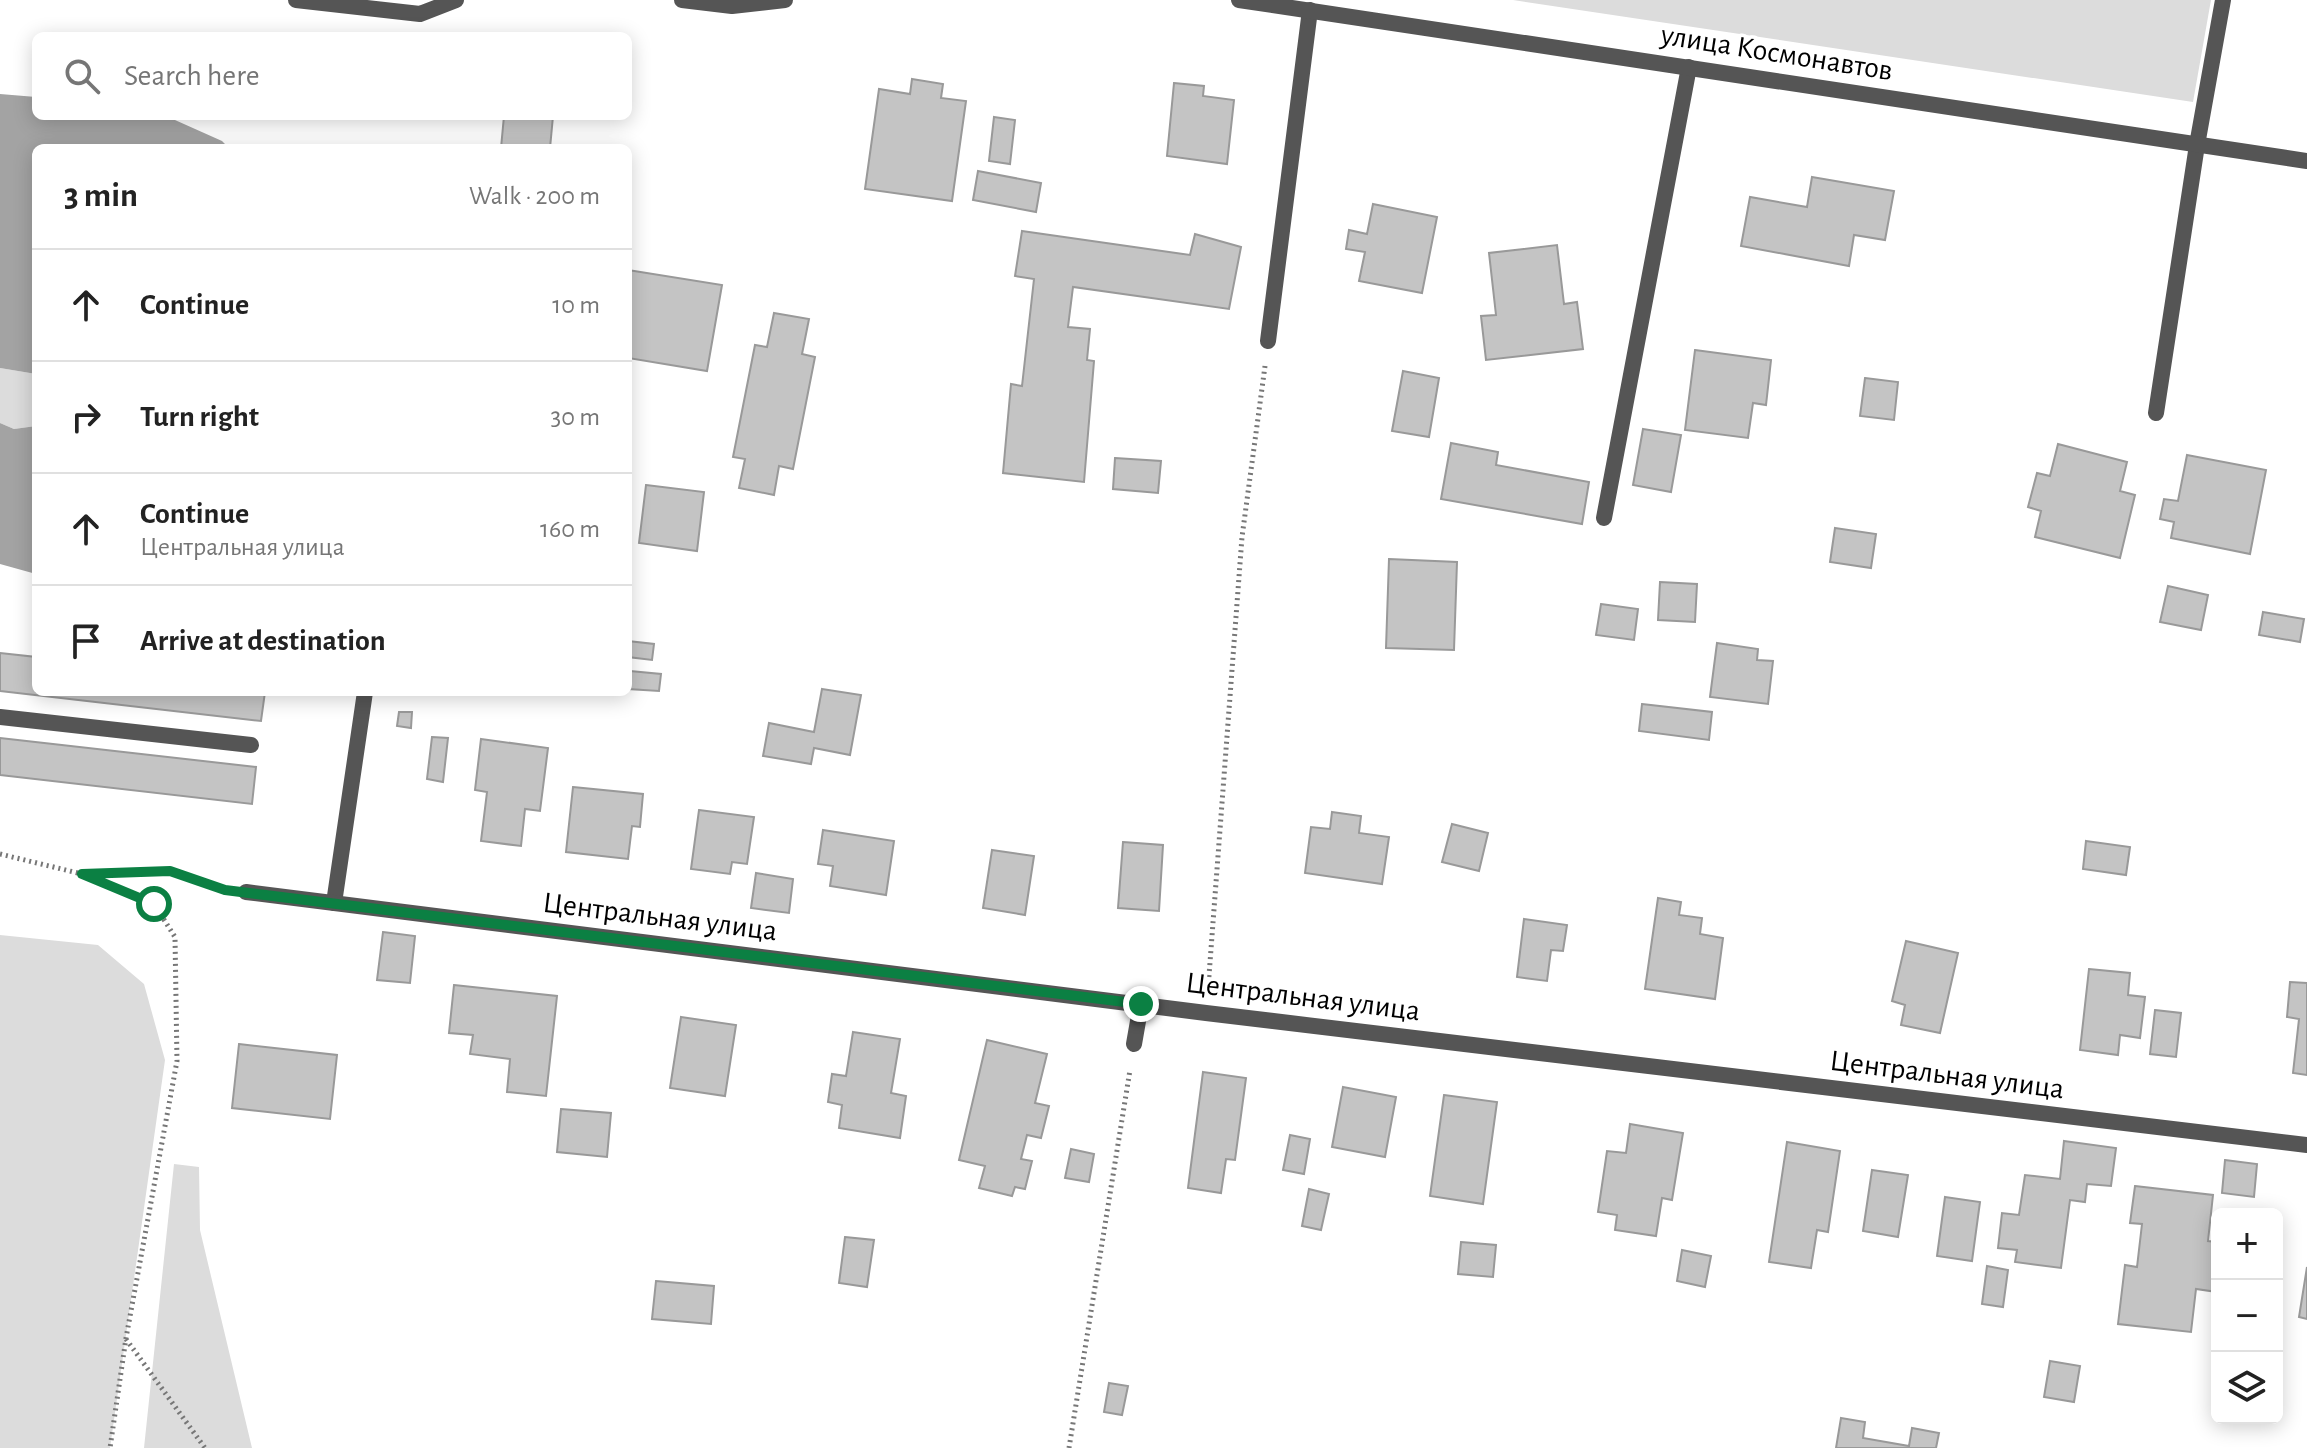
<!DOCTYPE html>
<meta charset="utf-8">
<style>
body{margin:0;font-family:"Alegreya Sans",sans-serif;background:#f2f2f2;color:#222}
.controls{position:absolute;right:24px;bottom:24px;display:grid;overflow:hidden;border-radius:12px;box-shadow:0 4px 20px #0003}
.controls button{width:72px;height:72px;display:grid;place-items:center;padding:0;border:0;border-bottom:2px solid #e0e0e0;background:#fff;color:#222;font:40px sans-serif}
.stop{position:absolute;width:24px;height:24px;margin:-18px;border:6px solid #0b8043;border-radius:50%;background:#fff}
.stop.end{background:#0b8043;border-color:#fff;box-shadow:0 2px 8px #0008}
.list{margin:0;padding:0;list-style:none}
h2{display:flex;justify-content:space-between;align-items:center;height:104px;margin:0;padding:0 32px;font-size:34px}
h2 small{font-size:26px;font-weight:400;color:#767676}
.list li{display:grid;grid-template-columns:52px 1fr auto;gap:24px;align-items:center;box-sizing:border-box;height:112px;padding:0 32px;border-top:2px solid #e0e0e0}
.list b{display:block;font-size:30px;white-space:nowrap}
.list p{margin:0;font-size:26px;white-space:nowrap;color:#767676}
.list em{font-size:26px;font-style:normal;color:#767676}
.icon{flex:none;width:44px;height:44px;fill:none;stroke:currentColor;stroke-width:2;stroke-linecap:round;stroke-linejoin:round}
.map{position:relative;flex:none;width:2307px;height:1448px;overflow:hidden}
.search{position:absolute;background:#fff;box-shadow:0 4px 20px #0003;left:32px;top:32px;width:600px;height:88px;display:flex;align-items:center;gap:20px;box-sizing:border-box;padding:0 28px;border-radius:12px;color:#767676;font-size:30px}
.panel{position:absolute;background:#fff;box-shadow:0 4px 20px #0003;left:32px;top:144px;width:600px;height:552px;border-radius:12px}
.map>svg:first-child{display:block}
.green{fill:#dcdcdc}
.water{fill:#a3a3a3}
.building{fill:#c4c4c4;stroke:#999;stroke-width:2}
.lines{fill:none;stroke-linecap:round;stroke-linejoin:round}
.path{stroke:#777;stroke-width:5;stroke-dasharray:2 4;stroke-linecap:butt}
.lane{stroke:#555;stroke-width:16}
.street{stroke:#555;stroke-width:16}
.route{stroke:#0b8043;stroke-width:10}
.labels{text-anchor:middle;stroke-width:7;stroke-linejoin:round;paint-order:stroke}
.street-label{font-size:30px;fill:#000;stroke:#fff}
</style>
<div class="map">
<svg width="2307" height="1448" viewBox="0 0 2307 1448">
<rect width="100%" height="100%" fill="#fff"/>
<!-- green -->
<path class="green" d="M1513,0H2211L2193,102Z
M0,368L36,374V426L14,429L0,423Z
M0,935L98,945L144,984L165,1060L110,1448H0Z
M174,1164L199,1167L200,1230L252,1448H144Z"/>
<!-- water -->
<path class="water" d="M0,94L36,97V116H166L222,141L229,148H36V374L0,368Z
M0,423L14,429L36,426V574L0,564Z"/>
<!-- building -->
<path class="building" d="M912,79L943,84L941,98L966,101L952,201L865,189L879,89L910,94Z
M1174,83L1204,86L1203,96L1234,100L1227,164L1167,156Z
M504,116H553L550,148H501Z
M994,117L1015,120L1010,164L989,161Z
M978,171L1041,183L1036,212L973,200Z
M1812,177L1894,191L1885,240L1854,235L1849,266L1741,246L1750,197L1807,207Z
M1373,204L1437,217L1422,293L1359,281L1365,252L1346,249L1349,230L1367,234Z
M1022,231L1190,255L1195,234L1241,247L1229,309L1073,287L1068,327L1090,329L1087,360L1094,361L1084,482L1003,473L1011,384L1022,386L1034,279L1015,276Z
M1557,245L1564,304L1577,302L1583,349L1486,360L1481,316L1496,315L1489,253Z
M628,270L722,285L707,371L628,358Z
M774,313L809,319L802,354L815,357L793,469L779,466L774,495L739,488L745,459L733,457L755,345L767,347Z
M1695,350L1771,360L1766,405L1753,403L1748,438L1685,430Z
M1403,371L1439,378L1429,437L1392,431Z
M1865,378L1898,382L1894,420L1860,416Z
M1643,429L1681,435L1671,492L1633,485Z
M1451,443L1498,452L1496,465L1589,482L1582,524L1441,499Z
M2058,444L2127,462L2120,491L2135,495L2120,558L2035,537L2041,511L2028,507L2037,473L2050,476Z
M2187,455L2266,470L2250,554L2171,538L2174,522L2160,519L2164,499L2178,501Z
M1115,458L1161,461L1158,493L1113,489Z
M646,485L704,492L697,551L639,543Z
M1835,528L1876,534L1871,568L1830,562Z
M1389,559L1457,562L1454,650L1386,648Z
M1660,582L1697,584L1695,622L1658,620Z
M2168,586L2208,595L2201,630L2160,622Z
M1601,604L1638,609L1634,640L1596,635Z
M2263,612L2304,619L2300,642L2259,635Z
M628,641L654,644L652,660L628,657Z
M1717,643L1758,649L1757,660L1773,661L1768,704L1710,697Z
M0,653L36,657V692H265L261,721L0,691Z
M630,671L661,674L659,691L628,689Z
M822,689L861,695L850,755L814,748L811,764L763,756L769,723L814,732Z
M1642,704L1712,712L1709,740L1639,731Z
M399,712H412L411,728L397,726Z
M432,737L448,738L443,782L427,779Z
M0,738L256,767L252,804L0,775Z
M481,739L548,748L540,811L525,809L521,846L481,841L487,792L475,790Z
M573,787L643,794L640,827L632,826L628,859L566,852Z
M699,810L754,817L747,864L732,862L730,874L691,869Z
M1332,812L1361,816L1359,833L1389,837L1382,884L1305,873L1311,827L1330,829Z
M1452,824L1488,833L1479,871L1442,862Z
M823,830L894,841L886,895L830,886L833,866L818,864Z
M2086,841L2130,847L2126,875L2083,869Z
M1123,842L1163,845L1159,911L1118,908Z
M992,850L1034,856L1025,915L983,908Z
M756,873L793,879L789,913L751,908Z
M1658,898L1681,902L1679,915L1702,918L1700,934L1723,938L1715,999L1645,989Z
M1524,919L1567,925L1563,951L1551,950L1547,981L1517,977Z
M383,932L415,936L410,983L377,980Z
M1906,941L1958,953L1940,1033L1901,1025L1905,1005L1892,1001Z
M2089,969L2130,973L2128,995L2145,997L2140,1038L2120,1035L2118,1055L2080,1050Z
M2290,982L2307,983V1075L2293,1073L2299,1019L2287,1017Z
M454,985L557,996L546,1096L507,1092L510,1059L470,1054L473,1035L449,1033Z
M2155,1010L2181,1013L2176,1057L2150,1054Z
M681,1017L736,1025L725,1096L670,1088Z
M853,1032L900,1039L891,1093L906,1096L900,1138L839,1128L842,1105L828,1102L832,1074L846,1076Z
M987,1040L1047,1054L1035,1103L1049,1106L1041,1138L1027,1135L1021,1159L1032,1161L1025,1189L1015,1187L1012,1196L979,1188L985,1166L959,1160Z
M239,1044L337,1055L330,1119L232,1108Z
M1203,1072L1246,1078L1235,1160L1226,1159L1221,1193L1188,1188Z
M1343,1087L1396,1097L1385,1157L1332,1147Z
M1444,1095L1497,1102L1483,1204L1430,1196Z
M561,1109L611,1113L607,1157L557,1152Z
M1630,1124L1683,1133L1672,1200L1662,1198L1656,1236L1615,1230L1617,1215L1598,1212L1607,1151L1626,1153Z
M1290,1135L1310,1139L1304,1174L1283,1170Z
M2064,1141L2116,1148L2111,1186L2087,1184L2085,1202L2070,1200L2061,1268L2015,1262L2017,1250L1998,1248L2002,1213L2019,1215L2025,1175L2060,1179Z
M1787,1142L1840,1151L1828,1232L1817,1230L1811,1268L1769,1262Z
M1071,1149L1094,1154L1089,1182L1065,1178Z
M2225,1160L2257,1164L2254,1197L2222,1193Z
M1872,1170L1908,1175L1898,1237L1863,1231Z
M2135,1186L2213,1195L2208,1241L2217,1242V1292L2196,1289L2191,1332L2118,1324L2125,1265L2137,1267L2142,1224L2130,1223Z
M1309,1189L1329,1194L1321,1230L1302,1226Z
M1945,1197L1980,1202L1972,1261L1937,1256Z
M845,1237L874,1240L867,1287L839,1283Z
M1461,1242L1496,1245L1493,1277L1458,1274Z
M1682,1250L1711,1256L1705,1287L1677,1281Z
M1987,1266L2008,1270L2003,1307L1982,1304Z
M2307,1267V1319L2299,1317Z
M656,1281L714,1286L711,1324L652,1319Z
M2050,1361L2080,1366L2074,1402L2044,1397Z
M1109,1383L1128,1386L1122,1415L1104,1412Z
M1841,1418L1865,1422L1863,1438L1909,1446L1912,1428L1939,1433L1936,1448H1836Z"/>
<g class="lines">
<!-- path -->
<path class="path" d="M0,854L82,874L170,871L221,889
M82,874L154,904L175,937L177,1061L126,1338L110,1448
M1208,989L1242,537L1265,366
M126,1339L205,1448
M1069,1448L1130,1070"/>
<!-- lane -->
<path class="lane" d="M296,0L420,14L456,0
M1268,341L1310,10
M2156,413L2197,145L2223,0
M1604,518L1689,67
M0,717L251,745
M334,903L365,692
M1134,1044L1141,1004"/>
<!-- street -->
<path class="street" d="M682,0L732,6L785,0
M1239,0L2307,161
M246,892L1206,1013L2307,1145"/>
</g>
<g class="lines">
<!-- route -->
<path class="route" d="M154,904L82,874L170,871L225,890L1141,1004"/>
</g>
<g class="labels">
<!-- street labels -->
<g class="street-label">
<text transform="translate(1777 52) rotate(9)" y="10">улица Космонавтов</text>
<text transform="translate(660 916) rotate(7)" y="10">Центральная улица</text>
<text transform="translate(1303 996) rotate(7)" y="10">Центральная улица</text>
<text transform="translate(1947 1074) rotate(7)" y="10">Центральная улица</text>
</g>
</g>
</svg>
<div class="controls">
<button>+</button>
<button>−</button>
<button><svg class="icon" aria-label="layers" viewBox="0 0 24 24"><path d="M12 4l9 5-9 5-9-5zM3 14l9 5 9-5"/></svg></button>
</div>
<div class="stop" style="left:154px;top:904px"></div>
<div class="stop end" style="left:1141px;top:1004px"></div>
<div class="search"><svg class="icon" aria-label="search" viewBox="0 0 24 24"><circle cx="10" cy="10" r="6"/><path d="M15 15l6 6"/></svg>Search here</div>
<section class="panel">
<h2>3 min<small>Walk · 200 m</small></h2>
<ul class="list">
<li><svg class="icon" aria-label="ahead" viewBox="0 0 24 24"><path d="M12 20V5M6 11l6-6 6 6"/></svg><div><b>Continue</b></div><em>10 m</em></li>
<li><svg class="icon" aria-label="right" viewBox="0 0 24 24"><path d="M7 20v-9h11M14 6l5 5-5 5"/></svg><div><b>Turn right</b></div><em>30 m</em></li>
<li><svg class="icon" aria-label="ahead" viewBox="0 0 24 24"><path d="M12 20V5M6 11l6-6 6 6"/></svg><div><b>Continue</b><p>Центральная улица</p></div><em>160 m</em></li>
<li><svg class="icon" aria-label="arrive" viewBox="0 0 24 24"><path d="M6 21V4h12l-3 4 3 4H6"/></svg><div><b>Arrive at destination</b></div></li>
</ul>
</section>
</div>
